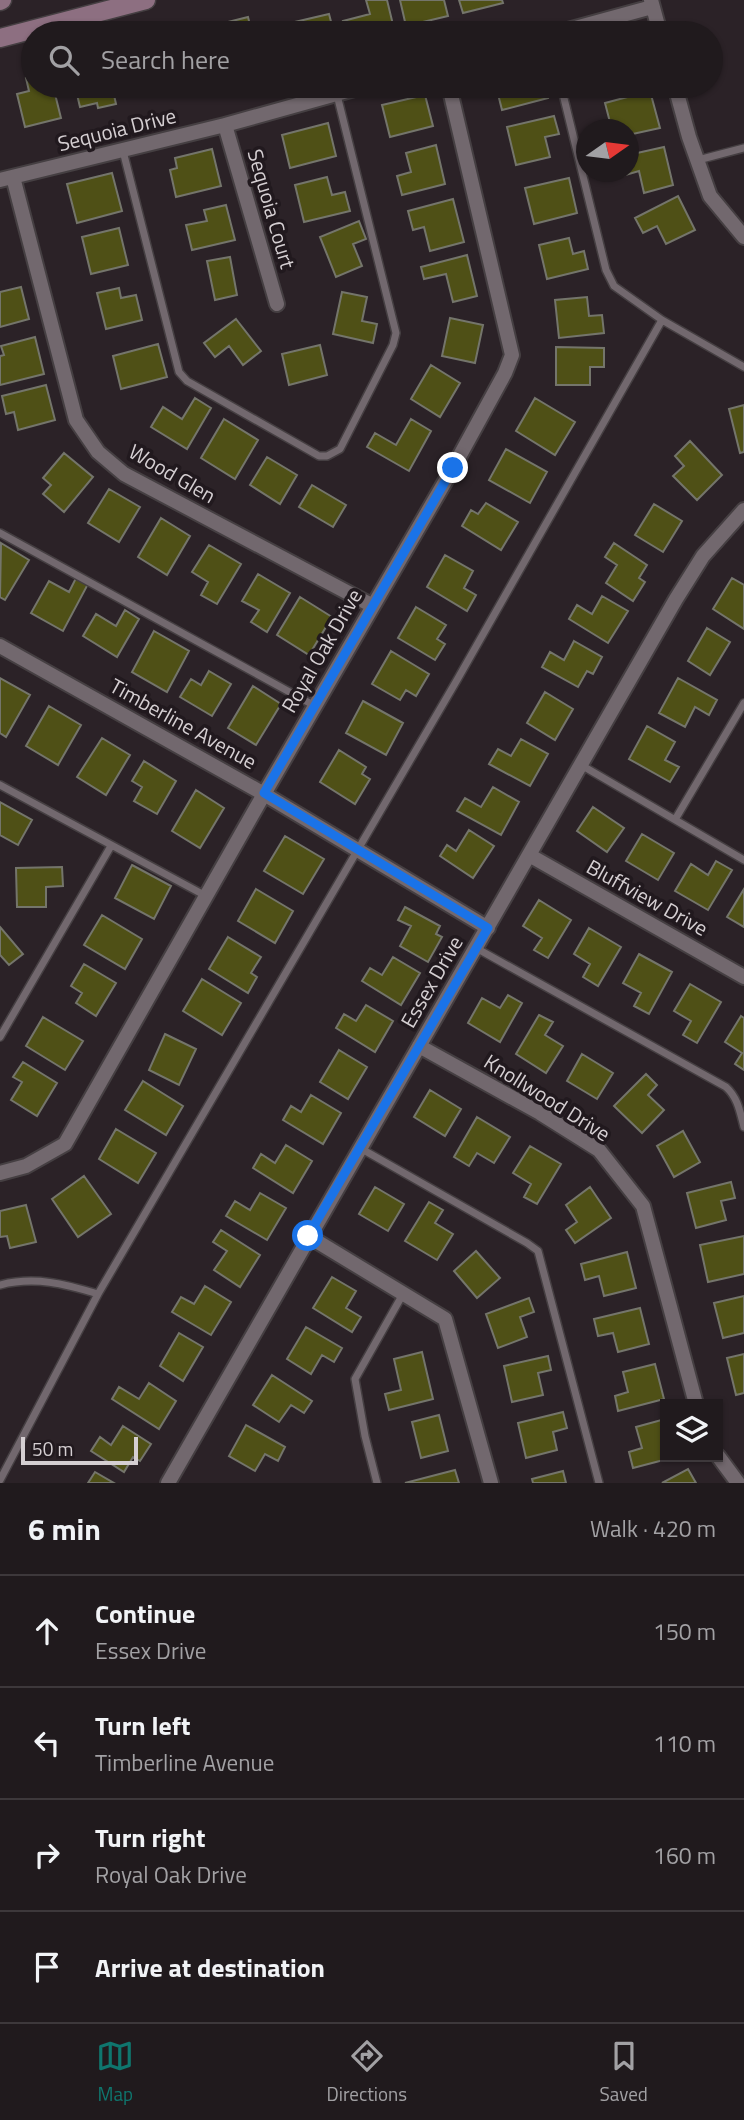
<!DOCTYPE html>
<meta charset="utf-8">
<style>
body{margin:0;font-family:"Titillium Web",sans-serif;background:#282326;color:#f1f3f6}
.controls{position:absolute;right:21px;bottom:21px;display:grid;overflow:hidden;border-radius:0px;box-shadow:0 2px 5px #0004}
.controls button{width:63px;height:63px;display:grid;place-items:center;padding:0;border:0;border-bottom:2px solid #3d383b;background:#201a1d;color:#f1f3f6;font:35px sans-serif}
.compass{position:absolute;left:576px;top:119px;width:63px;height:63px;border-radius:50%;background:#201a1d;box-shadow:0 2px 5px #0004;rotate:76deg}
.scale{position:absolute;left:21px;bottom:18px;width:117px;box-sizing:border-box;padding-left:7px;border:4px solid #d5cfd2;border-top:0;font-size:19px;line-height:24px;white-space:nowrap;color:#d5cfd2;-webkit-text-stroke:5px #21191e;paint-order:stroke}
.stop{position:absolute;width:21px;height:21px;margin:-16px;border:5px solid #1a73e8;border-radius:50%;background:#fff}
.stop.end{background:#1a73e8;border-color:#fff;box-shadow:0 2px 7px #0008}
.list{margin:0;padding:0;list-style:none}
h2{display:flex;justify-content:space-between;align-items:center;height:91px;margin:0;padding:0 28px;font-size:30px}
h2 small{font-size:23px;font-weight:400;color:#a2a1a4}
.list li{display:grid;grid-template-columns:46px 1fr auto;gap:21px;align-items:center;box-sizing:border-box;height:112px;padding:0 28px;border-top:2px solid #3d383b}
.list b{display:block;font-size:26px;white-space:nowrap}
.list p{margin:0;font-size:23px;white-space:nowrap;color:#a2a1a4}
.list em{font-size:23px;font-style:normal;color:#a2a1a4}
.icon{flex:none;width:38px;height:38px;fill:none;stroke:currentColor;stroke-width:2;stroke-linecap:round;stroke-linejoin:round}
.map{position:relative;flex:none;width:744px;height:1483px;overflow:hidden}
.search{position:absolute;background:#201a1d;box-shadow:0 2px 5px #0004;left:21px;right:21px;top:21px;height:77px;display:flex;align-items:center;gap:18px;box-sizing:border-box;padding:0 24px;border-radius:38px;color:#a2a1a4;font-size:26px}
.sheet{height:539px;background:#201a1d}
nav{display:flex;justify-content:space-around;align-items:center;box-sizing:border-box;height:98px;border-top:2px solid #3d383b;background:#201a1d;font-size:19px;color:#a2a1a4}
nav a{display:grid;justify-items:center;gap:4px}
nav .on{color:#0f766e}
.map>svg:first-child{display:block}
.building{fill:#4f5016;stroke:#74756b;stroke-width:2}
.lines{fill:none;stroke-linecap:round;stroke-linejoin:round}
.service-casing{stroke:#453f42;stroke-width:10}
.minor-casing{stroke:#453f42;stroke-width:18}
.secondary-casing{stroke:#453f42;stroke-width:21}
.service{stroke:#72686e;stroke-width:7}
.minor{stroke:#72686e;stroke-width:14}
.secondary{stroke:#8d6f81;stroke-width:18}
.route{stroke:#1a73e8;stroke-width:9}
.labels{text-anchor:middle;stroke-width:7;stroke-linejoin:round;paint-order:stroke}
.street-label{font-size:21px;fill:#d5cfd2;stroke:#21191e}
</style>
<div class="map">
<svg width="744" height="1483" viewBox="0 0 744 1483">
<rect width="100%" height="100%" fill="#2b2227"/>
<!-- building -->
<path class="building" d="M366,0H387L395,33H347L343,21L370,14Z
M400,0H444L448,16L406,26Z
M459,0H502L503,3L463,13Z
M329,14L334,33H288L286,24Z
M248,17L252,33H231L228,22Z
M33,76V86H53L61,118L25,127L17,94L29,91L26,78Z
M75,86H112L116,104L98,108L97,103L80,107Z
M134,86H171L172,89L156,93L155,87L135,91Z
M496,86H545L548,98L502,110Z
M650,91L660,128L628,135V130H612L605,103Z
M425,95L433,126L390,137L382,105Z
M554,116L559,134L545,137L550,157L516,165L507,127Z
M328,123L336,156L290,168L282,135Z
M436,145L445,184L402,195L397,176L411,172L406,153Z
M664,147L673,185L644,193L639,171L622,176L621,172H628V155Z
M212,149L221,186L176,197L170,170L177,168L175,158Z
M112,173L122,211L77,223L67,184Z
M327,177L332,195L345,192L350,211L304,222L295,185Z
M569,178L577,213L534,224L525,188Z
M678,196L695,230L666,244L657,226L643,233L635,218Z
M453,199L464,242L430,251L424,227L413,230L408,211Z
M226,205L235,240L192,250L186,225L207,221L204,210Z
M359,221L366,239L353,244L362,266L336,277L320,237Z
M119,228L128,265L91,274L82,237Z
M569,238L573,254L584,251L588,269L547,279L539,245Z
M467,255L477,296L453,302L446,274L424,279L421,267Z
M230,257L237,295L215,300L207,261Z
M21,287L29,319L0,327V292Z
M119,288L121,298L136,295L142,320L106,329L97,293Z
M342,292L367,297L362,321L377,324L373,343L333,334Z
M587,297L589,316L602,315L604,333L559,338L555,300Z
M450,318L483,325L475,363L442,356Z
M236,319L261,351L243,365L229,346L215,357L204,343Z
M35,337L44,374L0,385V356L4,355L1,346Z
M158,344L167,377L121,389L113,356Z
M320,345L327,375L289,385L282,354Z
M556,347L604,348V367H590V385H556Z
M431,365L460,383L440,417L411,399Z
M46,385L55,420L18,430L14,412L6,414L2,396Z
M195,398L211,408L187,449L151,427L163,407L182,419Z
M535,398L575,422L555,455L516,431Z
M744,405V452L740,453L729,409Z
M224,419L258,440L235,479L201,458Z
M411,419L431,431L409,471L367,447L375,433L396,445Z
M690,441L722,475L697,500L673,476L684,466L675,456Z
M506,449L547,472L530,503L489,480Z
M64,453L93,477L64,512L43,494L51,485L43,478Z
M267,457L297,475L280,504L250,485Z
M312,485L346,505L333,527L299,507Z
M109,489L140,507L119,542L88,523Z
M486,503L518,522L501,550L462,526L471,510L478,514Z
M654,504L682,521L663,552L635,535Z
M161,518L190,536L167,575L138,557Z
M1,543L29,560L5,600L0,597Z
M614,543L647,565L639,578L645,582L633,601L606,583L617,565L605,557Z
M209,545L241,564L217,604L201,595L208,582L192,572Z
M445,555L473,571L464,588L476,595L467,611L427,587Z
M258,574L290,593L267,632L251,622L259,610L242,601Z
M76,578L88,584L63,631L31,613L49,581L69,592Z
M732,578L744,585V629L713,609Z
M602,596L628,611L608,643L569,619L577,605L592,614Z
M300,597L332,617L309,655L277,635Z
M416,607L446,625L437,639L445,644L435,660L398,638Z
M125,610L139,619L117,657L83,636L96,614L116,626Z
M707,628L730,642L710,675L688,661Z
M154,631L189,651L167,692L132,672Z
M574,641L602,657L593,674L587,671L578,687L542,667L550,652L564,660Z
M391,651L429,674L416,696L406,690L400,700L372,684Z
M209,671L231,684L212,716L180,697L191,679L201,685Z
M0,678L30,695L6,737L0,733Z
M678,678L717,700L709,715L695,707L685,727L659,713Z
M253,686L281,704L256,745L228,728Z
M545,692L573,709L555,740L527,723Z
M363,701L403,723L386,755L346,733Z
M49,706L81,725L58,765L26,746Z
M647,726L675,742L665,760L679,767L670,782L629,759Z
M102,738L130,755L106,795L77,777Z
M521,739L548,754L530,786L489,764L498,749L511,756Z
M339,750L366,767L362,774L370,779L355,804L320,782Z
M144,761L176,781L157,814L134,801L142,787L132,781Z
M493,787L519,802L501,835L457,811L465,798L481,807Z
M196,790L224,808L200,848L172,831Z
M0,802L32,820L18,845L0,835Z
M593,807L624,828L607,852L577,831Z
M469,830L494,846L473,878L440,856L447,845L456,851Z
M642,834L674,853L658,880L626,861Z
M285,836L324,859L303,894L264,871Z
M716,861L732,870L708,910L675,891L691,864L708,875Z
M132,865L171,886L154,919L115,898Z
M62,867L63,886L46,887V907H17L16,868Z
M256,889L293,911L275,943L238,921Z
M744,889V927L727,917Z
M539,900L571,920L548,958L534,950L542,938L523,926Z
M405,907L440,926L436,934L442,937L428,962L400,946L411,926L398,920Z
M102,915L142,939L125,969L84,945Z
M0,927L23,954L9,965L0,955Z
M589,928L621,947L598,986L583,977L590,964L574,954Z
M228,937L261,957L251,973L257,977L248,993L209,969Z
M639,954L672,972L649,1014L634,1006L641,993L623,983Z
M393,957L420,973L401,1005L362,981L370,968L382,975Z
M84,964L116,983L96,1016L76,1003L82,993L71,986Z
M202,979L241,1003L222,1035L183,1011Z
M690,984L721,1002L697,1043L683,1035L691,1021L674,1011Z
M508,995L522,1003L500,1042L468,1023L482,998L500,1008Z
M366,1005L393,1021L375,1052L336,1028L344,1014L356,1021Z
M539,1015L553,1022L545,1035L563,1046L546,1073L516,1054Z
M741,1016L744,1018V1070L735,1064L742,1053L725,1042Z
M43,1017L83,1041L65,1070L26,1046Z
M165,1034L196,1049L179,1085L149,1070Z
M339,1050L367,1067L348,1099L320,1082Z
M582,1054L613,1073L597,1099L567,1081Z
M23,1062L57,1083L37,1116L11,1100L22,1082L13,1077Z
M646,1074L657,1085L648,1095L664,1110L642,1133L614,1106Z
M143,1081L183,1106L166,1135L125,1110Z
M430,1090L461,1109L445,1136L414,1117Z
M311,1095L341,1113L323,1144L283,1120L291,1106L301,1112Z
M477,1117L510,1137L494,1163L477,1153L469,1166L454,1157Z
M116,1129L156,1153L138,1183L99,1159Z
M683,1131L700,1162L674,1177L657,1146Z
M286,1145L312,1161L293,1193L253,1168L261,1154L275,1163Z
M530,1146L561,1164L537,1204L524,1197L531,1184L513,1173Z
M84,1176L111,1214L78,1237L52,1199Z
M731,1182L735,1198L721,1201L726,1220L696,1228L687,1193Z
M375,1187L404,1204L388,1231L359,1214Z
M590,1187L611,1218L575,1243L566,1230L577,1222L566,1205Z
M260,1193L286,1208L267,1240L226,1216L235,1201L250,1210Z
M429,1202L443,1210L435,1223L453,1234L437,1260L405,1241Z
M26,1205L36,1242L10,1248L7,1236L0,1237V1211Z
M221,1230L260,1255L240,1287L214,1270L227,1251L213,1242Z
M744,1236V1274L708,1282L700,1245Z
M476,1251L500,1278L477,1298L454,1271Z
M627,1252L636,1288L604,1296L599,1276L585,1280L581,1264Z
M332,1277L356,1291L346,1308L361,1317L352,1332L313,1308Z
M205,1286L231,1302L211,1335L172,1312L181,1297L194,1304Z
M744,1296V1333L723,1338L714,1303Z
M529,1298L534,1312L520,1317L527,1337L498,1348L486,1314Z
M640,1308L649,1344L618,1352L613,1333L598,1336L594,1319Z
M306,1327L342,1348L334,1362L322,1355L311,1374L287,1359Z
M179,1333L203,1347L183,1381L160,1366Z
M422,1352L433,1399L389,1410L385,1394L401,1390L394,1359Z
M744,1354V1393L736,1395L727,1358Z
M548,1356L551,1370L538,1373L543,1395L512,1402L504,1366Z
M655,1364L664,1399L618,1411L615,1396L628,1392L623,1372Z
M272,1375L312,1401L304,1413L291,1405L279,1422L253,1405Z
M149,1383L176,1401L159,1429L112,1399L119,1387L139,1399Z
M563,1412L567,1428L553,1432L557,1450L526,1458L518,1423Z
M439,1415L448,1451L421,1458L412,1422Z
M665,1419V1457H675L633,1468L629,1452L642,1448L636,1427Z
M246,1425L285,1447L278,1461L265,1454L255,1471L229,1456Z
M123,1426L151,1444L140,1461L133,1457L124,1472L91,1451L100,1437L111,1445Z
M688,1469L696,1483H662Z
M455,1470L459,1483H405Z
M563,1471L566,1483H533L532,1479Z
M95,1472L114,1483H88Z"/>
<g class="lines">
<!-- service casing -->
<g class="service-casing">
<path id="service" d="M561,86L606,270L614,286L662,320L744,367
M123,151L179,372L187,381L319,456H327L340,449L393,345L396,333L337,95
M698,160L744,148
M0,533L315,706
M581,765L744,860
M0,785L206,896
M676,818L744,703
M476,948L726,1087C738,1098 740,1112 744,1127
M0,1037L111,846
M360,1148L527,1243L538,1251L599,1483
M0,1285C35,1276 65,1284 98,1294
M0,1480L98,1294L457,680L662,320
M377,1483L365,1436L355,1379L403,1294"/>
</g>
<!-- minor casing -->
<g class="minor-casing">
<path id="minor" d="M651,0L660,33
M557,33L652,7
M675,86L689,137L710,196L744,237
M225,125L277,304
M13,177L76,420L98,452L124,474L373,606
M0,180L225,125L365,86
M0,646L264,794L488,928
M529,855L744,977
M419,1046L540,1113L599,1150L643,1206L696,1404
M0,1173L26,1166L65,1144L264,794L453,468L505,373L512,355L449,86
M308,1236L445,1319L491,1483
M718,1456L738,1483
M168,1483L676,599L703,556L744,510"/>
</g>
<!-- secondary casing -->
<g class="secondary-casing">
<path id="secondary" d="M0,1L2,0
M0,38L146,0"/>
</g>
<!-- service -->
<use href="#service" class="service"/>
<!-- minor -->
<use href="#minor" class="minor"/>
<!-- secondary -->
<use href="#secondary" class="secondary"/>
</g>
<g class="lines">
<!-- route -->
<path class="route" d="M308,1236L488,928L264,793L453,468"/>
</g>
<g class="labels">
<!-- street labels -->
<g class="street-label">
<text transform="translate(117 130) rotate(-14)" y="7">Sequoia Drive</text>
<text transform="translate(271 209) rotate(74)" y="7">Sequoia Court</text>
<text transform="translate(172 474) rotate(30)" y="7">Wood Glen</text>
<text transform="translate(322 651) rotate(-60)" y="7">Royal Oak Drive</text>
<text transform="translate(183 724) rotate(29)" y="7">Timberline Avenue</text>
<text transform="translate(647 898) rotate(29)" y="7">Bluffview Drive</text>
<text transform="translate(432 982) rotate(-60)" y="7">Essex Drive</text>
<text transform="translate(547 1098) rotate(32)" y="7">Knollwood Drive</text>
</g>
</g>
</svg>
<div class="controls">
<button><svg class="icon" aria-label="layers" viewBox="0 0 24 24"><path d="M12 4l9 5-9 5-9-5zM3 14l9 5 9-5"/></svg></button>
</div>
<svg class="compass" viewBox="-18 -18 36 36"><path d="M0-13l5 13h-10z" fill="#e53935"/><path d="M0 13l5-13h-10z" fill="#a2a1a4"/></svg>
<div class="scale">50 m</div>
<div class="stop" style="left:308px;top:1236px"></div>
<div class="stop end" style="left:453px;top:468px"></div>
<div class="search"><svg class="icon" aria-label="search" viewBox="0 0 24 24"><circle cx="10" cy="10" r="6"/><path d="M15 15l6 6"/></svg>Search here</div>
</div>
<section class="sheet">
<h2>6 min<small>Walk · 420 m</small></h2>
<ul class="list">
<li><svg class="icon" aria-label="ahead" viewBox="0 0 24 24"><path d="M12 20V5M6 11l6-6 6 6"/></svg><div><b>Continue</b><p>Essex Drive</p></div><em>150 m</em></li>
<li><svg class="icon" aria-label="left" viewBox="0 0 24 24"><path d="M17 20v-9H6M10 6l-5 5 5 5"/></svg><div><b>Turn left</b><p>Timberline Avenue</p></div><em>110 m</em></li>
<li><svg class="icon" aria-label="right" viewBox="0 0 24 24"><path d="M7 20v-9h11M14 6l5 5-5 5"/></svg><div><b>Turn right</b><p>Royal Oak Drive</p></div><em>160 m</em></li>
<li><svg class="icon" aria-label="arrive" viewBox="0 0 24 24"><path d="M6 21V4h12l-3 4 3 4H6"/></svg><div><b>Arrive at destination</b></div></li>
</ul>
</section>
<nav>
<a class="on"><svg class="icon" aria-label="map" viewBox="0 0 24 24"><path d="M3 6l6-2 6 2 6-2v14l-6 2-6-2-6 2zM9 4v14M15 6v14"/></svg>Map</a>
<a><svg class="icon" aria-label="directions" viewBox="0 0 24 24"><path d="M12 3l9 9-9 9-9-9zM9 14v-3h6M13 9l2 2-2 2"/></svg>Directions</a>
<a><svg class="icon" aria-label="saved" viewBox="0 0 24 24"><path d="M7 4h10v16l-5-4-5 4z"/></svg>Saved</a>
</nav>
